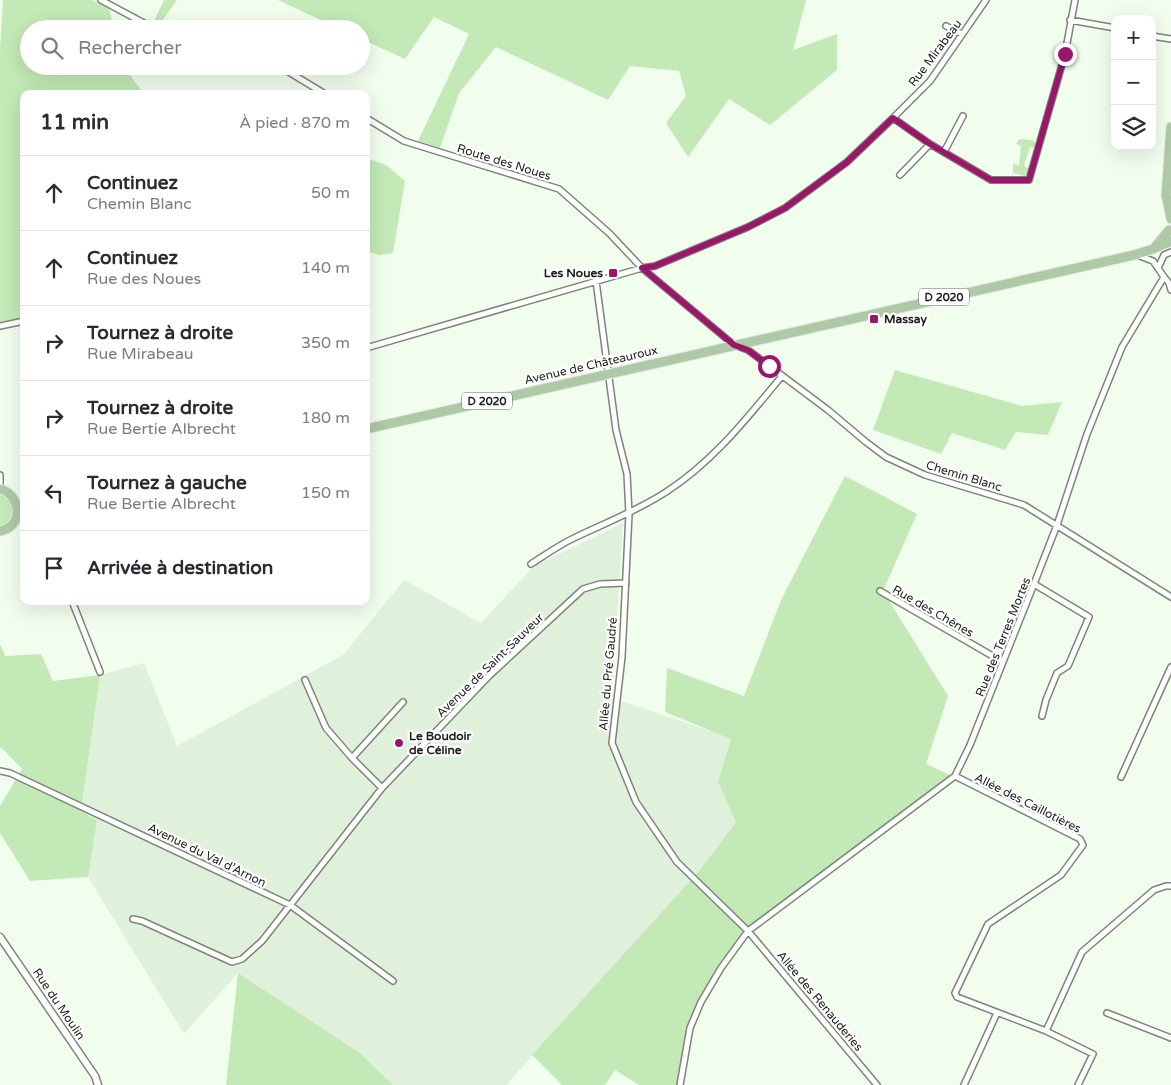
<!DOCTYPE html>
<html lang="fr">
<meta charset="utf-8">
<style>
body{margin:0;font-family:"Varela Round",sans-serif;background:#f7f7f7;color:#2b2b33}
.controls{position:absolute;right:15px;top:15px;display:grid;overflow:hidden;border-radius:10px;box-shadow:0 5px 20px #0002}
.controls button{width:45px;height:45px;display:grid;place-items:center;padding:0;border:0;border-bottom:1px solid #e1e1e2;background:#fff;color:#2b2b33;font:25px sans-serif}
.stop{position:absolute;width:15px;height:15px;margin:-11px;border:4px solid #9a166a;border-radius:50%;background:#fff}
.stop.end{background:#9a166a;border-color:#fff;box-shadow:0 1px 5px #0008}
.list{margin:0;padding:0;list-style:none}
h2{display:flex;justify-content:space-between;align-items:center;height:65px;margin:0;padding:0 20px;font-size:21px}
h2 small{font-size:16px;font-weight:400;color:#7c7c81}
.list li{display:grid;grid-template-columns:32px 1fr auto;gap:15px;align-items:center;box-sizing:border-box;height:75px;padding:0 20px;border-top:1px solid #e1e1e2}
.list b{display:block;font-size:19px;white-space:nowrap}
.list p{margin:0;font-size:16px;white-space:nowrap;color:#7c7c81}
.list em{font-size:16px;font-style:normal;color:#7c7c81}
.icon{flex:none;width:28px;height:28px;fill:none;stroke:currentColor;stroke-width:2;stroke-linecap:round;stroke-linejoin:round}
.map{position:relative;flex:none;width:1171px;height:1085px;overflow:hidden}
.search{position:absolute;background:#fff;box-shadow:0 5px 20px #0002;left:20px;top:20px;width:350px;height:55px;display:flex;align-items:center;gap:12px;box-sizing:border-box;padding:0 18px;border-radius:28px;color:#7c7c81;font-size:19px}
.panel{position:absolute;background:#fff;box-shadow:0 5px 20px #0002;left:20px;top:90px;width:350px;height:515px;border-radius:10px}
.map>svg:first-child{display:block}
.built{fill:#e0f1db}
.green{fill:#c2e9b6}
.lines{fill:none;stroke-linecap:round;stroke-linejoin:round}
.minor-casing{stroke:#7c8678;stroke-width:8}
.tertiary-casing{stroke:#7c8678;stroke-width:9}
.primary-casing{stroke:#e4e4e4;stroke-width:11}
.minor{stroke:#fff;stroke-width:5}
.tertiary{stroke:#fff;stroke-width:6}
.primary{stroke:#aec9a6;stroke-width:9}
.route{stroke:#9a166a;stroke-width:6}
.poi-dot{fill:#9a166a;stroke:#fff;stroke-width:2}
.labels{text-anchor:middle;stroke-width:4.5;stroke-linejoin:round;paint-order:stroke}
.shield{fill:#fff;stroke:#5f625f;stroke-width:1}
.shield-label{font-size:11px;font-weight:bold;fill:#1b1f1a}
.street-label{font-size:12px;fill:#1b1f1a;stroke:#fff}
.poi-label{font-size:12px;font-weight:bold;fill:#1b1f1a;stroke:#fff;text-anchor:start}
</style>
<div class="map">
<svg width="1171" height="1085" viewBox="0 0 1171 1085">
<rect width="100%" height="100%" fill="#f1feee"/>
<!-- built -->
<path class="built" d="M623,523L612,698L732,738L718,782L736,822L699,871L506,1085H393L360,1053L238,973L184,1034L88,877L97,821L81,811L100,675L144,663L177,746L343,655L404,580L481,623L534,566Z"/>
<!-- green -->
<path class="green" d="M3,0H92L109,8L114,29H29V66H123L142,91L158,94H24V321L0,324V49Z
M164,0H177L157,28L153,23Z
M278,0H806L793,50L837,34V70L770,125L729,99L688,157L666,123L686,96L679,71L630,66L608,100L496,47L459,93L440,148L418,141L469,34L434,17L405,59L361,39V29H340Z
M1022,139L1032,140L1036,143V148L1030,147L1024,166L1030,169L1025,176L1013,173V164L1019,165L1021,146L1016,144L1018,140Z
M366,158L386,165L405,181L393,253L379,255L366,251Z
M895,370L1022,406L1062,402L1048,435L1016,432L1005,450L952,433L941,454L873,430Z
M845,476L917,514L883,591L948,696L926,764L954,777L759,918L731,952L703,999L691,1028L680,1085H639L615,1070L605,1085H562L532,1055L699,871L736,822L718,782L731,739L665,712L667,668L744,696L782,598Z
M0,494L10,501C15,512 12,522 0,526Z
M0,644L5,656L41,654L53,681L100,675L81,811L97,821L88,877L30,881L0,833V806L22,769L2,748L0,749Z
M238,973L360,1053L393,1085H226Z"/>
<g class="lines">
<!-- minor casing -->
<g class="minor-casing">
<path id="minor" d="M101,0L155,29
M1070,20L1115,28
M946,26L962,34
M1152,36L1171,39
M279,66L325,94
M366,118L404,141L559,189L609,233L642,268L734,345L748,350L828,410L866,442L886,457L925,475L1024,505L1171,597
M893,118L930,144L991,180H1029L1065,54L1075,0
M944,152L963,116
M900,175L930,144
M1158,268L1164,255L1171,252
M1164,277L1169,283L1171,290
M596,281L616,430L627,474L629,514L622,657L612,743L636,802L677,862L748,931L877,1085
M0,326L24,321
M366,348L642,268L655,266L748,227L785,208L847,162L893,118L930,81L986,0
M0,475V486
M531,564C545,555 559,545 574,538C605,523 637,511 666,492C713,462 747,418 782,376
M1034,584L1089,617L1068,666L1057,673L1046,700L1042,716
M880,591L1003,662
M72,601L100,672
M305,680L326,728L352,758L382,788
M352,758L403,702
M0,771L10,773L290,905L393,981
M955,776L1080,839L1083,845L1061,875L988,924L955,993L957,997L1046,1031L1082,952L1154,890L1166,886H1171
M1121,777L1171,667
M133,919L142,921L232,962L242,959L262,941L382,788L489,676L583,589L600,584L626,583
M1107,1013L1171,1038
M1046,1031L1093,1054L1078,1085
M680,1085L690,1028L701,1002L721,968L748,931L955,776L970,745L1034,584L1057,525L1087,434L1122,347L1164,277L1153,261L1137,255
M964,1085L997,1013"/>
</g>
<!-- tertiary casing -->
<g class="tertiary-casing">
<path id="tertiary" d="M0,937L95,1076L98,1085"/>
</g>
<!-- primary casing -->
<g class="primary-casing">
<path id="primary" d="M1171,127L1166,195L1171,219
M1155,247L1169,230
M366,429L1134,255L1153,249L1171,241
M0,489C22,495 24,527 0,531"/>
</g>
<!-- minor -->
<use href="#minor" class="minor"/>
<!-- tertiary -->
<use href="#tertiary" class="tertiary"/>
<!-- primary -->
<use href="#primary" class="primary"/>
</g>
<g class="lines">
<!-- route -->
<path class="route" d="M769,366L748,350L734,345L642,268L655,266L748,227L785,208L847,162L893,118L930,144L991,180H1029L1065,54"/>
</g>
<!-- markers -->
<g class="poi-dot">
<rect x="608" y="268" width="10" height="10" rx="2.5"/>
<rect x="869" y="314" width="10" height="10" rx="2.5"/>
<circle cx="399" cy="743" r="5"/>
</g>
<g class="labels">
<!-- shield labels -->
<g class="shield">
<rect x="919" y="288.5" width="50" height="17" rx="4"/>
<rect x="462" y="392.5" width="50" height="17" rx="4"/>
</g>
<g class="shield-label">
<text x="944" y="301">D 2020</text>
<text x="487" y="405">D 2020</text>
</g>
<!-- street labels -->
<g class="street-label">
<text transform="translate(935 53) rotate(-53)" y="4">Rue Mirabeau</text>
<text transform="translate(504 162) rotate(17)" y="4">Route des Noues</text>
<text transform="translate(591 365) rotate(-13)" y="4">Avenue de Châteauroux</text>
<text transform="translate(964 476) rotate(17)" y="4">Chemin Blanc</text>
<text transform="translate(933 611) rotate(30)" y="4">Rue des Chênes</text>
<text transform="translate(1003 637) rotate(-68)" y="4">Rue des Terres Mortes</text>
<text transform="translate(490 665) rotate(-44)" y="4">Avenue de Saint-Sauveur</text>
<text transform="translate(608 674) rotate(-85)" y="4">Allée du Pré Gaudré</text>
<text transform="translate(1028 803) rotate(27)" y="4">Allée des Caillotières</text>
<text transform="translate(207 855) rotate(26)" y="4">Avenue du Val d’Arnon</text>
<text transform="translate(820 1001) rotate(50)" y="4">Allée des Renauderies</text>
<text transform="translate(59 1004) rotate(56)" y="4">Rue du Moulin</text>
</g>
<!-- poi labels -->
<g class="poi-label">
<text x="603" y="277" text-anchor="end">Les Noues</text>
<text x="884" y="323">Massay</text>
<text x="409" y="740">Le Boudoir<tspan x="409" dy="14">de Céline</tspan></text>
</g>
</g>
</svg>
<div class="controls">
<button>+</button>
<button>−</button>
<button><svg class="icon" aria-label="layers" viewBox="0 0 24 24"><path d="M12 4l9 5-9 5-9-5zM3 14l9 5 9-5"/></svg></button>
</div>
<div class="stop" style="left:769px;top:366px"></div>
<div class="stop end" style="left:1065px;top:54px"></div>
<div class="search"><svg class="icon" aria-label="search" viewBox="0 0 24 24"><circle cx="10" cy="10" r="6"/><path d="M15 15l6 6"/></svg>Rechercher</div>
<section class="panel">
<h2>11 min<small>À pied · 870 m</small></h2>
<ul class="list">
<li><svg class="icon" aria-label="ahead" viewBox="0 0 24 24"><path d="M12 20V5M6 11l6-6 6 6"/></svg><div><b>Continuez</b><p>Chemin Blanc</p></div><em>50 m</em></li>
<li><svg class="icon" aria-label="ahead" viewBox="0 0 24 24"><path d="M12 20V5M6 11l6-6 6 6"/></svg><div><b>Continuez</b><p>Rue des Noues</p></div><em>140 m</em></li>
<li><svg class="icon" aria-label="right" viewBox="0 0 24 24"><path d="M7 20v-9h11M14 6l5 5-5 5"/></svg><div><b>Tournez à droite</b><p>Rue Mirabeau</p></div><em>350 m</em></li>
<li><svg class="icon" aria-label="right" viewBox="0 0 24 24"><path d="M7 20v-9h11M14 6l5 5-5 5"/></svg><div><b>Tournez à droite</b><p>Rue Bertie Albrecht</p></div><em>180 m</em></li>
<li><svg class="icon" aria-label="left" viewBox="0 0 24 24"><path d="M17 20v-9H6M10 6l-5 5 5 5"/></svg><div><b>Tournez à gauche</b><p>Rue Bertie Albrecht</p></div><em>150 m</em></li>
<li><svg class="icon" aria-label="arrive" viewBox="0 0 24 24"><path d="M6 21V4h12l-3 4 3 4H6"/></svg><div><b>Arrivée à destination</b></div></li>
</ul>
</section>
</div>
